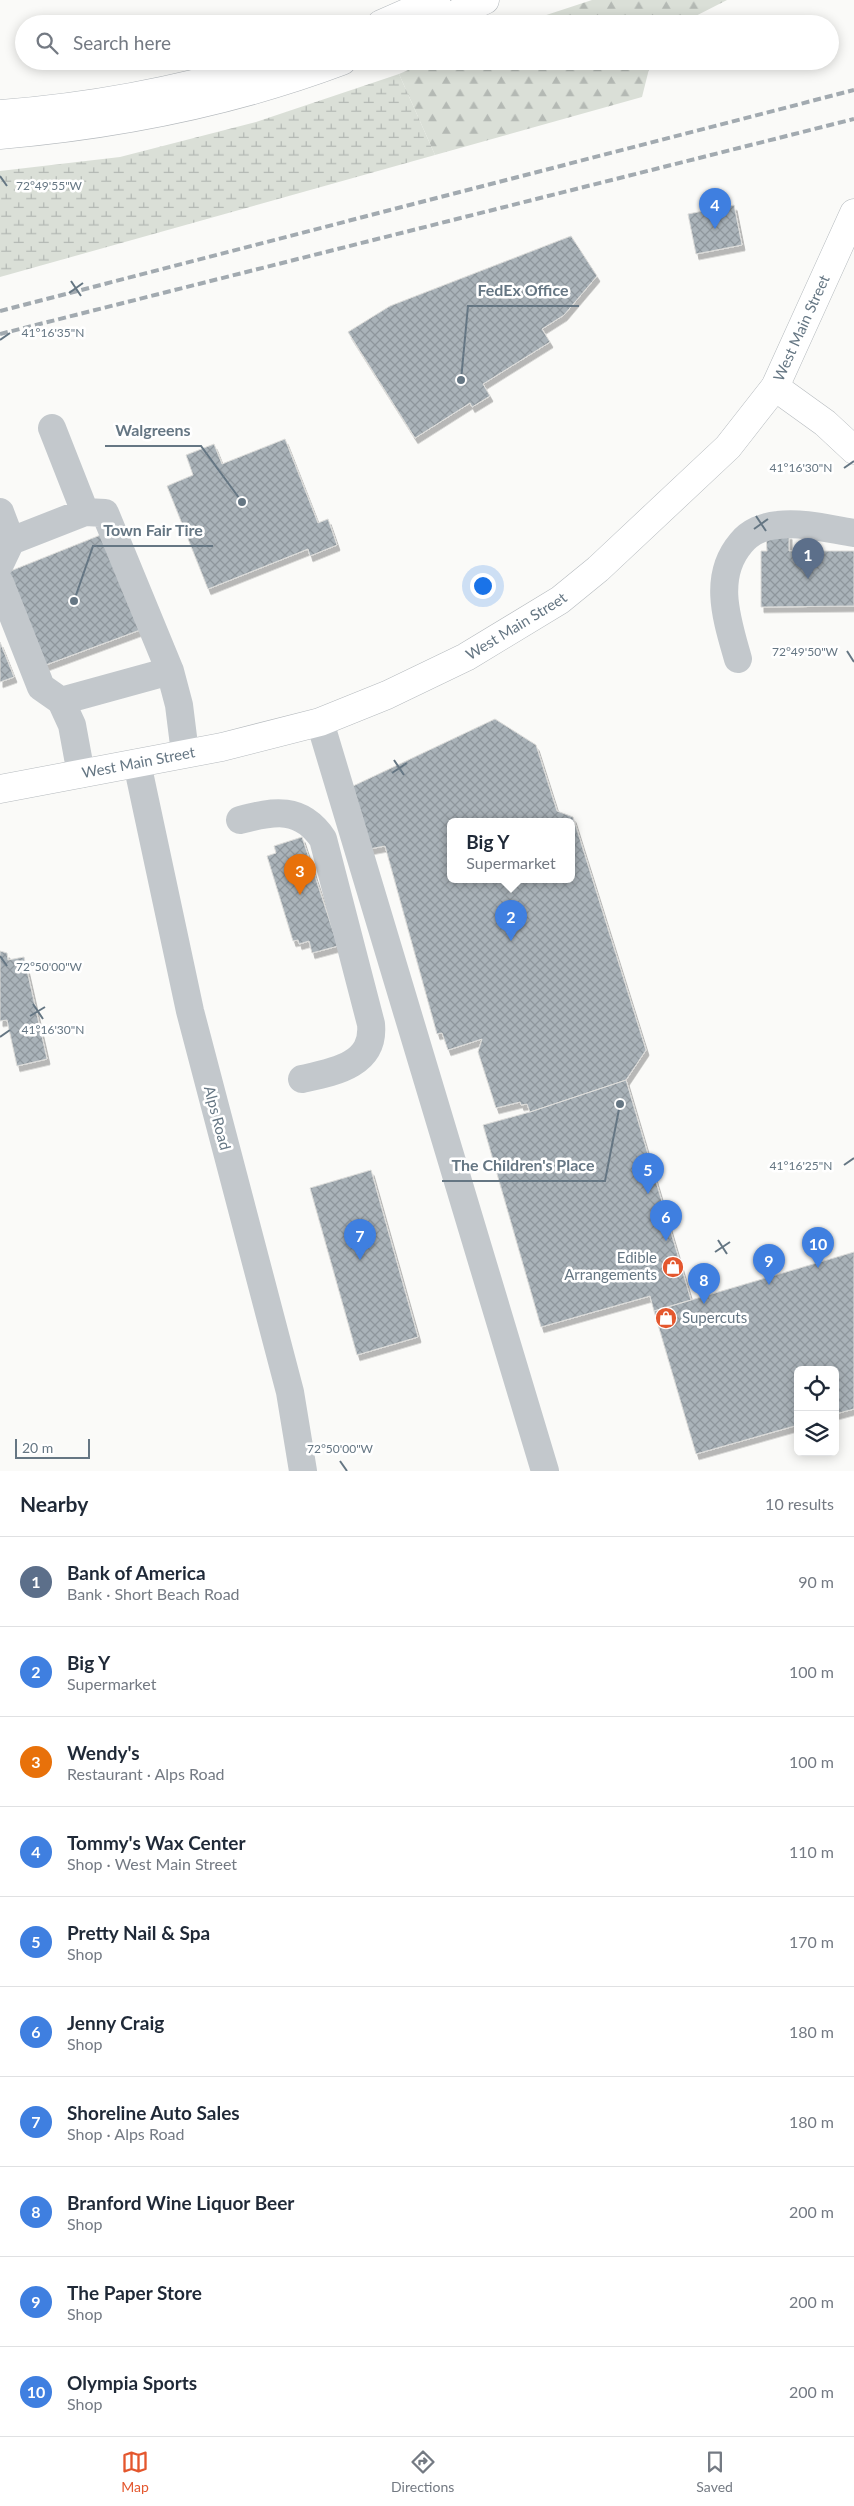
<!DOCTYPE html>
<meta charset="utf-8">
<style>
body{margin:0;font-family:Lato,sans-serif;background:#f2f2f3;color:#1f2937}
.controls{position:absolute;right:15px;bottom:15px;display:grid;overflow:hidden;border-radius:8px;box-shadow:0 2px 12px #0003}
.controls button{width:45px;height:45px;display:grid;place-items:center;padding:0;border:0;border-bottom:1px solid #e0e1e3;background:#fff;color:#1f2937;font:25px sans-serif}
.scale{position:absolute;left:15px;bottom:12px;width:75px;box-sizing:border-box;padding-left:5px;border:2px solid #657683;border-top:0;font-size:14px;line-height:18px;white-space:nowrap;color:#657683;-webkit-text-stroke:4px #fff;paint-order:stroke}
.you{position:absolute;left:482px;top:585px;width:18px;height:18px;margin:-12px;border:4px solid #fff;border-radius:50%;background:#1a73e8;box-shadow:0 0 0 8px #1a73e833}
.badge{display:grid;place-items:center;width:32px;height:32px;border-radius:50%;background:#e4572e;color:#fff;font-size:16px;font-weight:700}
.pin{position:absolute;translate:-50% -41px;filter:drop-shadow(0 1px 2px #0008)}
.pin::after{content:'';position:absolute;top:26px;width:18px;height:15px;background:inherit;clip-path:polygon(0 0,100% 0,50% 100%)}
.popup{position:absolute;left:447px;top:818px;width:128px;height:65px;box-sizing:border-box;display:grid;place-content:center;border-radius:8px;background:#fff;filter:drop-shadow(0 1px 4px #0005);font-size:16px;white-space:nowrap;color:#747a83}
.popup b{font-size:19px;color:#1f2937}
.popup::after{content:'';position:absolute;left:50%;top:100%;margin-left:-10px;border:10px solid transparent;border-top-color:#fff}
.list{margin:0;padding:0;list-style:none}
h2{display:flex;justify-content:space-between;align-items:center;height:65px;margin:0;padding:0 20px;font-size:21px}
h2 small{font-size:16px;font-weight:400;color:#747a83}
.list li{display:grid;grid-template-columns:32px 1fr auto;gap:15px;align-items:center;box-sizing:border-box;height:90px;padding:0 20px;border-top:1px solid #e0e1e3}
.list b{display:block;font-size:19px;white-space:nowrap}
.list p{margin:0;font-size:16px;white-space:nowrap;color:#747a83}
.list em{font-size:16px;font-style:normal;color:#747a83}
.icon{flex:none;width:28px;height:28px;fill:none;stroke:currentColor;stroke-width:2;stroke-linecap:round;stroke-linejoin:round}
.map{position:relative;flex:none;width:854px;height:1471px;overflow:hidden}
.search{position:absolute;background:#fff;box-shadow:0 2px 12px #0003;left:15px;right:15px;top:15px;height:55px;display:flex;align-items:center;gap:12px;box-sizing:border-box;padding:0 18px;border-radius:28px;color:#747a83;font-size:19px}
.sheet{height:965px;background:#fff}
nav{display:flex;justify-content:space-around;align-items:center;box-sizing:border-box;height:70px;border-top:1px solid #e0e1e3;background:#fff;font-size:14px;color:#747a83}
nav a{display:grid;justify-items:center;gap:2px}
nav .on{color:#e4572e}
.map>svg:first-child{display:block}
.forest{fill:url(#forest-firs)}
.wetland{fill:url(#wetland-marsh)}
.building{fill:url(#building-cross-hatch);stroke:#dcdcda;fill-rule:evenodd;filter:url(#shadow)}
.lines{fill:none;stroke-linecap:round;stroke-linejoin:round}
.major-casing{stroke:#b5babe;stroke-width:29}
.highway-casing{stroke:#b4b9bd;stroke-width:29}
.minor{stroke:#c3c8cc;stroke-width:28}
.major{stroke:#fff;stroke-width:28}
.highway{stroke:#fff;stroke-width:28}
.rail{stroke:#a2aab0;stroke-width:4;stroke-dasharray:8 4;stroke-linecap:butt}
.ticks{fill:none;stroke:#657683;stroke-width:2}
.labels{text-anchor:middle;stroke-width:5;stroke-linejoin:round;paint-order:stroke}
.street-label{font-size:15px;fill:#657683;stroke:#fff}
.poi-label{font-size:15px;fill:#657683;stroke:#fff;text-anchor:end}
.ticks-label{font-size:12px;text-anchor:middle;fill:#657683;stroke:#fff;stroke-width:5;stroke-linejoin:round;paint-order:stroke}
.leader{fill:none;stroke:#657683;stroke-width:2}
.callout-dot{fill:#657683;stroke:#fff;stroke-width:2}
.callout-label{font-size:16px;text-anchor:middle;font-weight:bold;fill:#657683;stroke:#fff;stroke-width:5;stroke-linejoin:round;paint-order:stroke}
</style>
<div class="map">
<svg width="854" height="1471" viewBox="0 0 854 1471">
<defs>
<pattern id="forest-firs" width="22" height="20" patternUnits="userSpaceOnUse" patternTransform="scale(1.25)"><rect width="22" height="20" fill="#dadfd7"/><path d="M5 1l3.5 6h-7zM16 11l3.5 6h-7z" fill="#b4b9b4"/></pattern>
<pattern id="wetland-marsh" width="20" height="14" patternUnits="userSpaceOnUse" patternTransform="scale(1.25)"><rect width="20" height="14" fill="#dadfd7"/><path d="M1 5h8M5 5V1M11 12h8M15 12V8" fill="none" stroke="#b4b9b4"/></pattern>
<pattern id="building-cross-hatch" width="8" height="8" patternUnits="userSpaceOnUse" patternTransform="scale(1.25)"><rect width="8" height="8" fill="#aab3b9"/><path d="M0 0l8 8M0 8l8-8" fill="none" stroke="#8e969c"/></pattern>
<filter id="shadow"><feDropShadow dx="3" dy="5.5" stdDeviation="0" flood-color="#0004"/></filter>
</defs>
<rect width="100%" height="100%" fill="#fafaf8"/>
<!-- forest -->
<path class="forest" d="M592,0H727L680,24H519Z
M429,61H651L642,97L435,155L399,74Z"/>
<!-- wetland -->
<path class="wetland" d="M399,74L435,155L0,277V171L120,157L256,122Z"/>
<!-- building -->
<path class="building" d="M734,205L742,245L696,254L688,214Z
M571,236L597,276L564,315L542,329L550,342L483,384L490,396L472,407L470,403L415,438L348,332L390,306Z
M285,439L318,523L328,519L337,545L310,556L308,549L208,589L167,486L193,475L186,455L214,444L222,464Z
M103,534L140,630L43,666L8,572Z
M789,534V551H854V606L761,607V551H767L766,535Z
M0,642L14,677L0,682Z
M495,719L536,745L557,811L573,817L646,1050L626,1080L530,1112L527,1104L521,1105L520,1102L496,1108L478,1052L482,1039L448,1050L442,1033L437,1034L385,846L369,849L351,787ZM451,822H571V880H451Z
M302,837L338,946L312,953L309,941L299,944L298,940L293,941L267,856L276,853L274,846Z
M0,951L7,953L8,960L24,957L47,1059L17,1066L7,1020L0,1021Z
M626,1080L691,1300L654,1311L650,1296L541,1327L483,1125L530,1112Z
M371,1170L418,1337L357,1355L310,1188Z
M854,1252V1409L835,1414V1370H798V1425L696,1454L654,1311Z"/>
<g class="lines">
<!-- major casing -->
<g class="major-casing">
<g id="major">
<path d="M775,387L825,423L854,450"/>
<path id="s1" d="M0,789L222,747L320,722L387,695L466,657L560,600L598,569L728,447L775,387L854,213"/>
</g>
</g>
<!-- highway casing -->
<g class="highway-casing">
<path id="highway" d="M381,24L436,0
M434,24L485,0
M0,114C93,107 187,89 276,61
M0,135C116,125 233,102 342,61"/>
</g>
<!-- minor -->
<path class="minor" d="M52,428L85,512
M0,512L11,541
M0,564L11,541L85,512L105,513L170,671L179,705L185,753
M0,583L41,687L61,701L72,725L81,774
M738,659C727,620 712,577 741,543C750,532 764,526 778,525C803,522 829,529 854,533
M61,701L170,671
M320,722L545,1471
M137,763L190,1011L290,1392L303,1471
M240,820C274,811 301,806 323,839L371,1024C375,1065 334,1072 302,1079"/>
<!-- major -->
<use href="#major" class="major"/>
<!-- highway -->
<use href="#highway" class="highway"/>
<!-- rail -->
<path class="rail" d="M0,311L854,90
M0,334L854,119"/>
</g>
<!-- ticks -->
<path class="ticks" d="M0,176L7,186M71,281L81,296M69,293L83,283M0,340L10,333M844,468L854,461M756,516L766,531M754,529L768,519M847,651L854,662M394,760L404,775M392,773L407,763M0,956L7,966M33,1004L43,1019M30,1016L45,1007M0,1037L10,1030M844,1165L854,1158M718,1240L727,1254M715,1252L730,1242M340,1461L347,1471"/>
<!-- icons -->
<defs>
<g id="shop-disc" transform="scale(1.125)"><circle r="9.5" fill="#e4572e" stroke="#fff"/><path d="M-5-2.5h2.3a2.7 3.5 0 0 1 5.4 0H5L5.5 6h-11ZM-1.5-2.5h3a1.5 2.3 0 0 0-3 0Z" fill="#fff"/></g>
</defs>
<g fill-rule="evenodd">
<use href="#shop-disc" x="673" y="1267"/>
<use href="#shop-disc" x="666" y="1318"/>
</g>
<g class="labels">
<!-- street labels -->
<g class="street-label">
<text dy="5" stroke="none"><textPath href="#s1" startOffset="965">West Main Street</textPath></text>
<text dy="5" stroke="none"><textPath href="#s1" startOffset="546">West Main Street</textPath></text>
<text dy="5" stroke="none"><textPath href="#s1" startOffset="141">West Main Street</textPath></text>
<text transform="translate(217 1118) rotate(75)" y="5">Alps Road</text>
</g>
<!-- poi labels -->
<g class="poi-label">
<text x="657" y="1263">Edible<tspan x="657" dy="17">Arrangements</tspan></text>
<text x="682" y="1323" text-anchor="start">Supercuts</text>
</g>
</g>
<g class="ticks-label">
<text x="49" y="190">72°49'55"W</text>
<text x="53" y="337">41°16'35"N</text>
<text x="801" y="472">41°16'30"N</text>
<text x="805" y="656">72°49'50"W</text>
<text x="49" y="971">72°50'00"W</text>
<text x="53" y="1034">41°16'30"N</text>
<text x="801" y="1170">41°16'25"N</text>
<text x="340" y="1453">72°50'00"W</text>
</g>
<!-- callouts -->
<path class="leader" d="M461 380L468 306H579M242 502L201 446H105M74 601L93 546H213M620 1104L605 1181H442"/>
<g class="callout-dot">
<circle cx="461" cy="380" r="5"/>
<circle cx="242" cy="502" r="5"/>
<circle cx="74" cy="601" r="5"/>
<circle cx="620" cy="1104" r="5"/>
</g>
<g class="callout-label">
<text x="523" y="296">FedEx Office</text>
<text x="153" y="436">Walgreens</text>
<text x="153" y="536">Town Fair Tire</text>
<text x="523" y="1171">The Children's Place</text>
</g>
</svg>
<div class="controls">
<button><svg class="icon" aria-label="locate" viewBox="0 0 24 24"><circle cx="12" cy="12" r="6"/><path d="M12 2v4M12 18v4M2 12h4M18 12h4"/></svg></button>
<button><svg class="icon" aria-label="layers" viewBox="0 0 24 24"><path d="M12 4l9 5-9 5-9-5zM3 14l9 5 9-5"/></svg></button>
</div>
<div class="scale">20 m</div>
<div class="you"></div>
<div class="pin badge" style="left:808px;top:579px;background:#5c6f8a">1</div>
<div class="pin badge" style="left:511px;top:941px;background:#3f7fe0">2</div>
<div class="popup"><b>Big Y</b>Supermarket</div>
<div class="pin badge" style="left:300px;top:895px;background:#e8710a">3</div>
<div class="pin badge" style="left:715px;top:229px;background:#3f7fe0">4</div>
<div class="pin badge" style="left:648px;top:1194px;background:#3f7fe0">5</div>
<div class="pin badge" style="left:666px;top:1241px;background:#3f7fe0">6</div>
<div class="pin badge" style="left:360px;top:1260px;background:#3f7fe0">7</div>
<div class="pin badge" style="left:704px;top:1304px;background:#3f7fe0">8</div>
<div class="pin badge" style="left:769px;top:1285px;background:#3f7fe0">9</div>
<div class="pin badge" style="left:818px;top:1268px;background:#3f7fe0">10</div>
<div class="search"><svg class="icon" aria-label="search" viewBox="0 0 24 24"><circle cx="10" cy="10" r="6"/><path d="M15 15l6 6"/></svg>Search here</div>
</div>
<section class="sheet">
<h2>Nearby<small>10 results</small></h2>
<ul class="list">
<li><span class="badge" style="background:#5c6f8a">1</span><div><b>Bank of America</b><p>Bank · Short Beach Road</p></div><em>90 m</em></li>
<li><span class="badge" style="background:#3f7fe0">2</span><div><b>Big Y</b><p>Supermarket</p></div><em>100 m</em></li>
<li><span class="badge" style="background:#e8710a">3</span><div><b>Wendy's</b><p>Restaurant · Alps Road</p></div><em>100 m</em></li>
<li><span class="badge" style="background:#3f7fe0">4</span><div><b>Tommy's Wax Center</b><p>Shop · West Main Street</p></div><em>110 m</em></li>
<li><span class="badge" style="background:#3f7fe0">5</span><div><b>Pretty Nail &amp; Spa</b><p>Shop</p></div><em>170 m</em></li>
<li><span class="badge" style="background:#3f7fe0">6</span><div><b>Jenny Craig</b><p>Shop</p></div><em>180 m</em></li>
<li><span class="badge" style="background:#3f7fe0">7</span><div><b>Shoreline Auto Sales</b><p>Shop · Alps Road</p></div><em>180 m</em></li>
<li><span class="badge" style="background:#3f7fe0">8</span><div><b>Branford Wine Liquor Beer</b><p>Shop</p></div><em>200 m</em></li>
<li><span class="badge" style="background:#3f7fe0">9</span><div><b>The Paper Store</b><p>Shop</p></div><em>200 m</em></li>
<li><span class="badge" style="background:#3f7fe0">10</span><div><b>Olympia Sports</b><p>Shop</p></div><em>200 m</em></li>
</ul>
</section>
<nav>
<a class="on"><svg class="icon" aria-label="map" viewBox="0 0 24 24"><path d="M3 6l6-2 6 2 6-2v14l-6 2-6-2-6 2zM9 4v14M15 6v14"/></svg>Map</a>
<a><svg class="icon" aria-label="directions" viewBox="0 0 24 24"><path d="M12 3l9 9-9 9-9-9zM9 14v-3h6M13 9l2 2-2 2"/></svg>Directions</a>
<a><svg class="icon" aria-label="saved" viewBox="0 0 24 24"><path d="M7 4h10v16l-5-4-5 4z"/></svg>Saved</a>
</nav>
